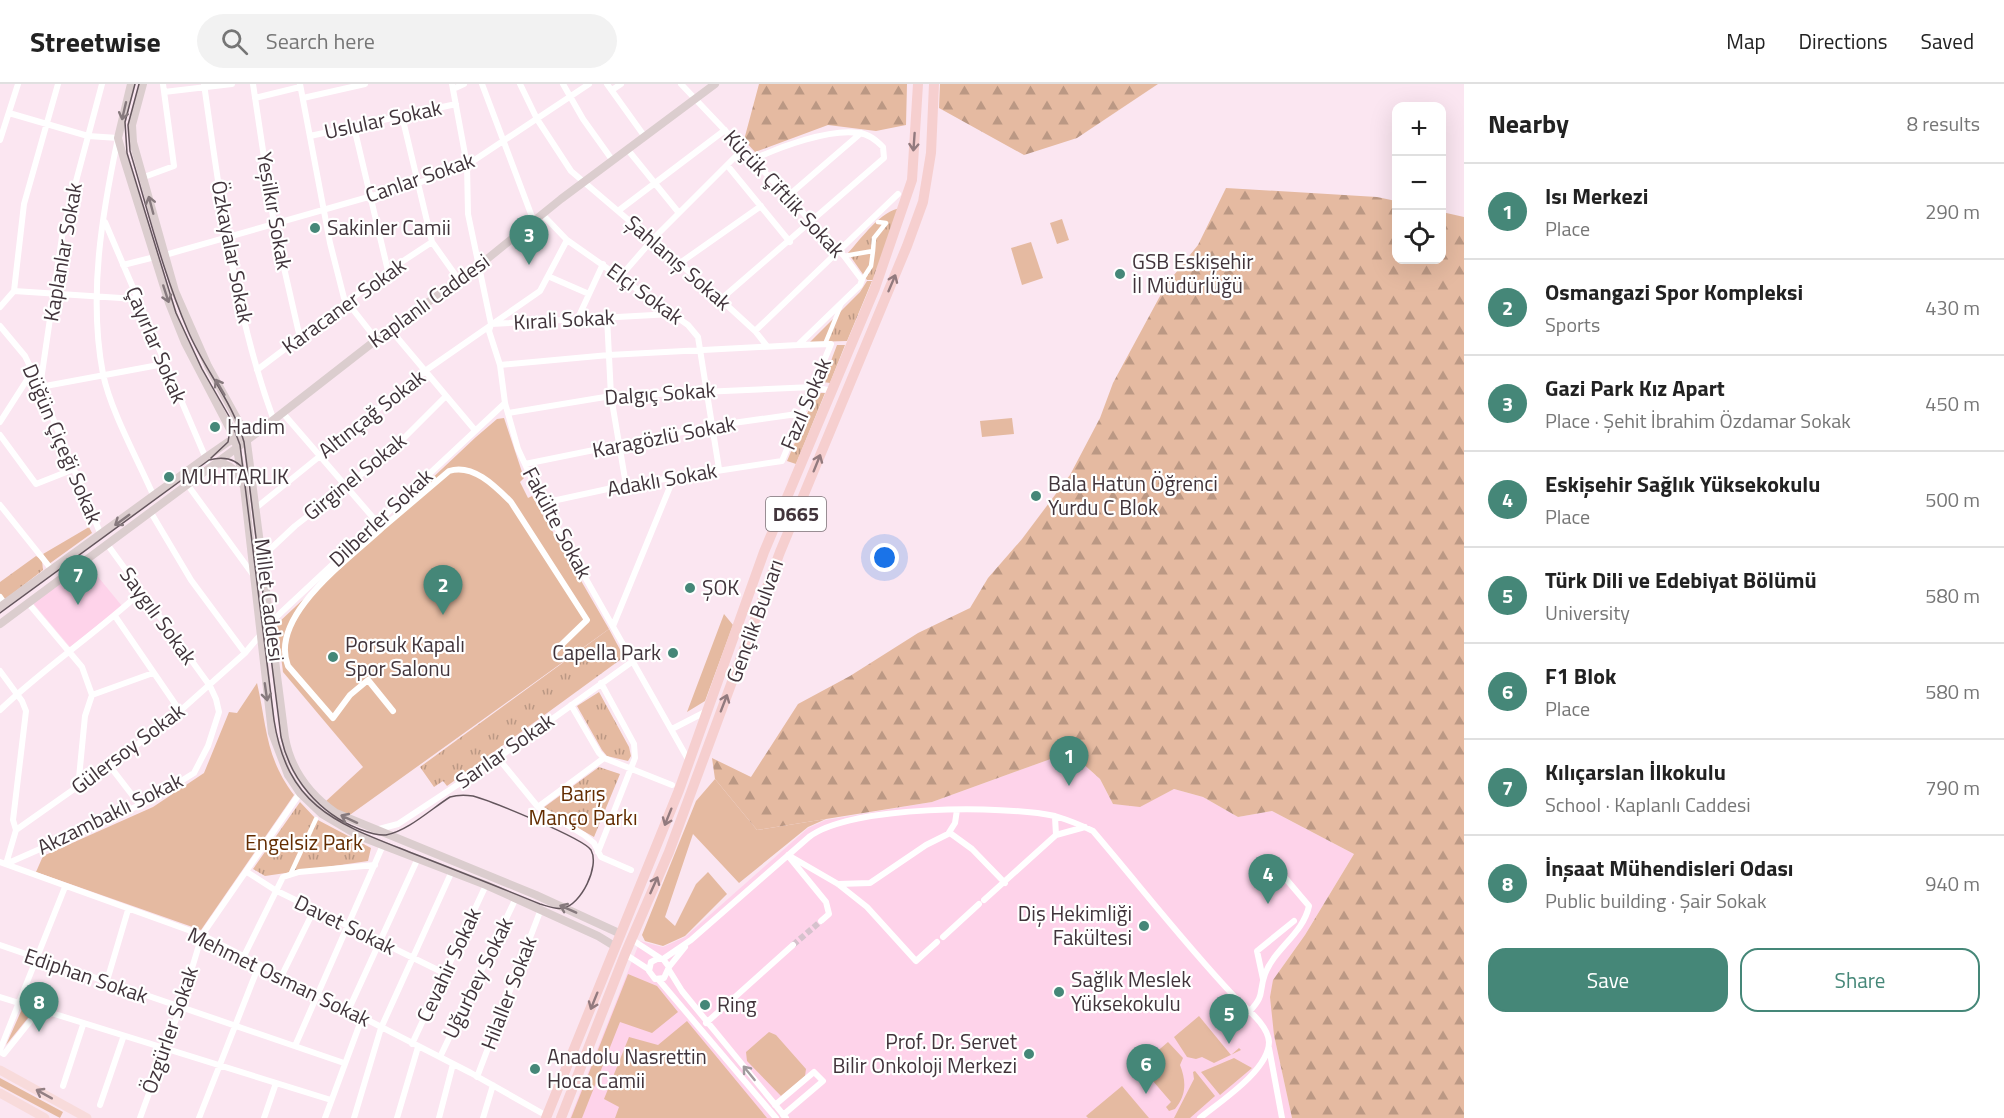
<!DOCTYPE html>
<meta charset="utf-8">
<style>
body{margin:0;font-family:"Titillium Web",sans-serif;background:#f2f2f2;color:#222}
.controls{position:absolute;right:18px;top:18px;display:grid;overflow:hidden;border-radius:12px;box-shadow:0 6px 24px #0002}
.controls button{width:54px;height:54px;display:grid;place-items:center;padding:0;border:0;border-bottom:2px solid #e0e0e0;background:#fff;color:#222;font:30px sans-serif}
.you{position:absolute;left:885px;top:474px;width:21px;height:21px;margin:-15px;border:4px solid #fff;border-radius:50%;background:#1a73e8;box-shadow:0 0 0 9px #1a73e833}
.badge{display:grid;place-items:center;width:39px;height:39px;border-radius:50%;background:#458778;color:#fff;font-size:20px;font-weight:700}
.pin{position:absolute;translate:-50% -50px;filter:drop-shadow(0 2px 3px #0008)}
.pin::after{content:'';position:absolute;top:32px;width:21px;height:18px;background:inherit;clip-path:polygon(0 0,100% 0,50% 100%)}
.list{margin:0;padding:0;list-style:none}
h2{display:flex;justify-content:space-between;align-items:center;height:78px;margin:0;padding:0 24px;font-size:26px}
h2 small{font-size:20px;font-weight:400;color:#767676}
.list li{display:grid;grid-template-columns:39px 1fr auto;gap:18px;align-items:center;box-sizing:border-box;height:96px;padding:0 24px;border-top:2px solid #e0e0e0}
.list b{display:block;font-size:22px;white-space:nowrap}
.list p{margin:0;font-size:20px;white-space:nowrap;color:#767676}
.list em{font-size:20px;font-style:normal;color:#767676}
.actions{display:flex;gap:12px;padding:18px 24px}
.actions a{flex:1;padding:14px 0;border:2px solid #458778;border-radius:18px;text-align:center;font-size:21px;color:#458778}
.actions .main{background:#458778;color:#fff}
.icon{flex:none;width:33px;height:33px;fill:none;stroke:currentColor;stroke-width:2;stroke-linecap:round;stroke-linejoin:round}
.map{position:relative;flex:none;width:1464px;height:1034px;overflow:hidden}
header{display:flex;align-items:center;gap:36px;box-sizing:border-box;height:84px;padding:0 30px;background:#fff;border-bottom:2px solid #e0e0e0}
header strong{font-size:28px}
nav{display:flex;gap:33px;margin-inline-start:auto;font-size:21px}
.search{width:420px;height:54px;background:#f2f2f2;display:flex;align-items:center;gap:15px;box-sizing:border-box;padding:0 21px;border-radius:33px;color:#767676;font-size:22px}
main{display:flex}
aside{flex:1;background:#fff}
.map>svg:first-child{display:block}
.built{fill:#fed3ea}
.grass{fill:#e5baa1}
.forest{fill:url(#forest-firs)}
.park{fill:url(#park-tufts)}
.lines{fill:none;stroke-linecap:round;stroke-linejoin:round}
.minor-tunnel{stroke:#d6c2cd;stroke-width:6;stroke-dasharray:6 3;stroke-linecap:butt}
.pedestrian{stroke:#fff;stroke-width:4.5}
.minor{stroke:#fff;stroke-width:6}
.secondary{stroke:#dbcdce;stroke-width:8}
.primary{stroke:#f8dbdb;stroke-width:9}
.trunk{stroke:#f6cfcf;stroke-width:10}
.tram{stroke:#64565d;stroke-width:1.5}
.oneway{stroke:#86797d}
.oneway2{stroke:#927a7e}
.oneway3{stroke:#a09a9d}
.oneway4{stroke:#937f83}
.poi-dot{fill:#458778;stroke:#fff;stroke-width:2}
.labels{text-anchor:middle;stroke-width:4.5;stroke-linejoin:round;paint-order:stroke}
.shield{fill:#fff;stroke:#7a7176;stroke-width:1.5}
.shield-label{font-size:20px;font-weight:bold;fill:#41343b}
.street-label{font-size:21px;fill:#41343b;stroke:#fff}
.poi-label{font-size:21px;fill:#41343b;stroke:#fff;text-anchor:start}
.park-label{font-size:21px;fill:#632c00;stroke:#fff}
</style>
<header>
<strong>Streetwise</strong>
<div class="search"><svg class="icon" aria-label="search" viewBox="0 0 24 24"><circle cx="10" cy="10" r="6"/><path d="M15 15l6 6"/></svg>Search here</div>
<nav><a>Map</a><a>Directions</a><a>Saved</a></nav>
</header>
<main>
<div class="map">
<svg width="1464" height="1034" viewBox="0 0 1464 1034">
<defs>
<pattern id="forest-firs" width="22" height="20" patternUnits="userSpaceOnUse" patternTransform="scale(1.5)"><rect width="22" height="20" fill="#e5baa1"/><path d="M5 1l3.5 6h-7zM16 11l3.5 6h-7z" fill="#bb9884"/></pattern>
<pattern id="park-tufts" width="24" height="20" patternUnits="userSpaceOnUse" patternTransform="scale(1.5)"><rect width="24" height="20" fill="#e5baa1"/><path d="M3 7l-1-3M5 7V3M7 7l1-3M15 17l-1-3M17 17v-4M19 17l1-3" fill="none" stroke="#bb9884"/></pattern>
</defs>
<rect width="100%" height="100%" fill="#fbe6f1"/>
<!-- built -->
<path class="built" d="M85,477L122,522L70,563L33,519Z
M1070,668L1100,695L1113,720L1140,722L1174,705L1203,713L1238,733L1272,727L1354,770L1305,851L1273,896L1274,951L1292,1034H570L640,857L663,863L685,853L808,744L826,736L932,718Z"/>
<!-- grass -->
<path class="grass" d="M1062,135L1069,156L1057,160L1050,139Z
M1031,158L1043,194L1022,201L1011,164Z
M504,334L524,394L520,398L528,414L532,412L609,545L347,733L325,718L363,683L283,588L277,540L476,353L497,335Z
M1012,334L1014,350L982,353L980,337Z
M89,443L92,449L49,480L43,470Z
M724,530L733,541L705,617L687,628Z
M257,599C267,642 265,673 294,711L201,846L36,788L43,772L153,723L204,689L229,628L237,629Z
M715,695L757,746L826,735L808,743L739,799L693,750L665,833L675,842L696,800L708,788L727,810L685,852L663,862L645,857L642,851L696,717Z
M628,890L657,902L678,928L652,949L620,938L582,1034H571Z
M22,925L32,929L6,961Z
M1199,932L1231,971L1239,964L1241,966L1214,979L1202,973L1196,975L1187,973L1174,953Z
M687,937L767,1034H615L619,1023L604,1015L629,953L658,961Z
M769,948L776,951L806,985L805,992L781,1012L747,977L746,968Z
M1168,958L1183,974L1180,981C1186,996 1187,1011 1175,1025L1169,1027L1166,1023L1171,1018L1140,982Z
M1234,974L1252,984L1220,1011L1201,988Z
M1195,987L1215,1012L1190,1034H1174L1194,995L1193,988Z
M0,994L63,1028L60,1034L0,1002Z
M1122,1002L1149,1034H1088L1086,1032Z"/>
<!-- forest -->
<path class="forest" d="M759,0H907L906,41L876,47L828,41L755,68L744,56Z
M940,0H1158L1077,54L1024,71L939,24Z
M1226,104L1377,113L1396,117V176H1442V128L1464,133V1034H1292L1274,951L1270,913L1273,896L1305,851L1354,770L1272,727L1238,733L1203,713L1174,705L1140,723L1113,720L1100,695L1070,668L932,718L757,746L715,695L712,674L751,693L798,620L850,592L918,549L970,524L988,494L1022,455L1070,391L1100,334L1113,299L1166,201L1198,161Z"/>
<!-- park -->
<path class="park" d="M901,124L873,196H867L848,169C861,155 881,126 901,124Z
M867,197H872L847,257L810,258L860,208Z
M837,261H845L830,299L823,298Z
M816,309H825L796,380L787,377Z
M36,472L42,476L43,486L3,517L0,513V498Z
M609,545L624,573L447,702L443,697L434,703L420,683Z
M599,608L629,663L631,672L628,677L607,672L602,666L577,622Z
M599,683L620,690L594,753L543,724Z
M300,718L316,735L371,764L368,777L265,792L253,785Z"/>
<g class="lines">
<!-- minor-tunnel -->
<path class="minor-tunnel" d="M793,861L821,837"/>
<!-- pedestrian -->
<path class="pedestrian" d="M873,167L874,154L886,139L878,138
M844,172L873,167L871,182L862,196
M825,260L841,221
M290,791L316,735"/>
<!-- minor -->
<path class="minor" d="M204,0C220,112 234,227 273,334
M253,0L274,140L300,254
M300,0L330,159L344,214L376,255
M452,0L467,81L468,130L491,240L489,247L500,281L505,319L518,365L543,419L689,677
M482,0L534,138
M520,0L537,35L571,87L707,203L755,247L767,262
M563,0L583,35L613,77
M607,0L645,53
M453,5L464,0
M612,6L621,0
M164,8L232,0
M255,14L300,3
M303,14L365,0
M9,29L88,52L118,54C102,130 88,212 103,290C111,328 138,376 154,413
M402,32L432,158L459,196
M354,43L388,187
M310,52L456,20
M0,56L18,0
M628,66L679,129
M727,81L790,158
M144,93L174,82L163,0
M788,112L861,49
M618,127L725,46
M543,131L567,156L688,241L698,253L719,385
M105,138L207,377
M165,171L421,98L467,81L589,0
M680,179L761,122
M123,181L155,173
M550,193L589,210
M620,193L653,155L743,65
M14,207L24,120L58,0
M720,216L884,74L883,63C876,56 869,50 859,49C830,44 780,63 754,75
M0,223L14,207L136,215
M607,233L611,312L626,401
M578,234L603,180
M491,240L672,230
M0,242L25,272L40,303L101,451
M390,245L474,345
M755,247L898,110
M500,281L609,271L798,261L860,201L862,196L844,172L681,0
M257,286L388,187L432,158
M40,303L63,146L102,0
M40,303L164,280
M282,328L382,444L449,387C473,379 496,403 511,418L587,536L554,568
M508,329L611,312L813,303L832,307
M0,338L32,288
M0,351L36,400L74,385
M525,380L712,342L804,329
M187,400L254,492
M543,419L626,401L782,377L831,260L799,261
M0,421L52,486
M257,423L425,287L540,207L567,156
M150,427L191,496L245,569
M382,444C349,475 268,532 288,582L333,634L350,611L368,596L393,627
M263,472L295,442L391,367L446,312
M0,513L5,520
M29,520L82,583L92,611L85,632L78,704
M115,532L180,627
M613,542L674,393
M0,587L22,617L26,627L13,736L16,746
M92,611L153,589
M571,621L599,669L604,674L672,701
M0,626C44,584 95,550 140,509
M672,645L707,627
M498,674L538,723
M604,674L538,723L584,751L594,759L601,773L631,786
M109,681L139,720
M379,745L398,740L498,674L633,577
M950,749L972,765L1005,799
M1056,751L1085,743
M598,768L635,674L634,660L601,599
M788,771L838,800L867,823L916,877L937,858
M790,774L826,818L829,830L821,837
M0,778L202,851L471,989L547,1032
M6,780L16,746L162,643L245,569L272,537L505,319
M6,780L149,717L194,689L208,662L219,628L216,615L210,602L107,460
M247,788L275,806L446,890
M838,800L870,799L926,761L948,750L955,739L957,726
M984,816L1056,751L1055,733
M943,853L979,820
M631,855L660,874
M0,861L344,979
M625,870L648,885
M244,872L283,793L299,788L375,781
M663,875L691,856L809,753C851,721 1003,721 1055,732C1068,736 1081,741 1093,747C1140,802 1184,859 1233,911C1244,923 1268,940 1269,958C1269,986 1221,1017 1200,1034
M669,883L663,875H657L651,878L649,887L655,895L664,894L669,883L685,863
M669,886L682,907L786,1034
M282,891L314,826
M658,895L776,1034
M1263,895L1257,867L1294,837
M106,900L128,826
M0,913L331,1016
M348,927L418,774
M1249,928C1266,910 1258,909 1265,890C1275,864 1303,850 1309,822L1270,776
M706,939L793,861
M412,960L486,801
M295,962L383,761
M1269,964L1282,1034
M0,966L65,803
M0,968L4,970L39,926
M440,973L516,814
M477,993L541,825
M63,1002L83,941
M100,1021L123,954
M775,1021L814,988L823,997L783,1031
M140,1034L180,924L202,851L300,709
M199,1034L259,881
M264,1034L276,999
M325,1034L362,934
M354,1034L381,944L452,787
M397,1034L418,963
M439,1034L453,980
M483,1034L493,1001"/>
<!-- secondary -->
<path class="secondary" d="M131,0L118,54L124,75L169,219L185,259L235,355L243,397
M143,0L132,41L133,58L175,207L208,282L246,351L285,654C291,686 310,711 336,729L536,811L621,850
M215,380C231,377 239,390 244,403L272,649L288,691L300,709L322,730L359,752L486,801L598,852L616,863
M0,523L205,374L228,358L240,353
M0,540L258,348L385,249L476,184L561,115L715,0"/>
<!-- primary -->
<path class="primary" d="M0,986L87,1034
M0,1009L45,1034"/>
<!-- trunk -->
<path class="trunk" d="M546,1034L679,706L764,468L875,204L912,96L918,0
M561,1034L625,870L669,768L780,468L907,162L923,118L931,69L934,0"/>
<!-- tram -->
<path class="tram" d="M135,0L125,38L127,69L176,229L202,285L230,334L240,361L274,636C288,727 342,741 417,771C458,787 499,803 540,820C547,822 556,826 563,824C581,821 600,782 591,766C583,754 491,717 473,712C465,711 457,711 450,713C431,725 408,747 386,751C377,752 367,748 359,745C319,729 290,695 281,653L244,358C233,318 204,285 188,247C163,189 148,127 130,67L128,41L139,0
M211,374L228,358L231,340
M0,529L209,376C224,372 236,374 245,387"/>
</g>
<!-- one-way arrows -->
<defs><path id="oneway-shaft" d="M-6 0H5M1.5-3L5.5 0L1.5 3" fill="none" stroke-width="1.6" stroke-linecap="round" stroke-linejoin="round" transform="scale(1.5)"/></defs>
<g class="oneway">
<use href="#oneway-shaft" transform="translate(124 27) rotate(103)"/>
<use href="#oneway-shaft" transform="translate(151 121) rotate(-105)"/>
<use href="#oneway-shaft" transform="translate(166 210) rotate(72)"/>
<use href="#oneway-shaft" transform="translate(220 303) rotate(-120)"/>
<use href="#oneway-shaft" transform="translate(122 436) rotate(144)"/>
<use href="#oneway-shaft" transform="translate(266 608) rotate(82)"/>
<use href="#oneway-shaft" transform="translate(349 735) rotate(-155)"/>
<use href="#oneway-shaft" transform="translate(568 825) rotate(-156)"/>
</g>
<g class="oneway2">
<use href="#oneway-shaft" transform="translate(914 58) rotate(94)"/>
<use href="#oneway-shaft" transform="translate(892 199) rotate(-67)"/>
<use href="#oneway-shaft" transform="translate(817 379) rotate(-68)"/>
<use href="#oneway-shaft" transform="translate(724 619) rotate(-69)"/>
<use href="#oneway-shaft" transform="translate(668 733) rotate(112)"/>
<use href="#oneway-shaft" transform="translate(654 801) rotate(-66)"/>
<use href="#oneway-shaft" transform="translate(594 917) rotate(112)"/>
</g>
<use class="oneway3" href="#oneway-shaft" transform="translate(749 989) rotate(-129)"/>
<use class="oneway4" href="#oneway-shaft" transform="translate(44 1010) rotate(-151)"/>
<!-- markers -->
<g class="poi-dot">
<circle cx="315" cy="144" r="6"/>
<circle cx="1120" cy="190" r="6"/>
<circle cx="215" cy="343" r="6"/>
<circle cx="169" cy="393" r="6"/>
<circle cx="1036" cy="412" r="6"/>
<circle cx="690" cy="504" r="6"/>
<circle cx="673" cy="569" r="6"/>
<circle cx="333" cy="573" r="6"/>
<circle cx="1144" cy="842" r="6"/>
<circle cx="1059" cy="908" r="6"/>
<circle cx="705" cy="921" r="6"/>
<circle cx="1029" cy="970" r="6"/>
<circle cx="535" cy="985" r="6"/>
</g>
<g class="labels">
<!-- shield labels -->
<rect class="shield" x="766" y="413" width="60" height="34" rx="4.5"/>
<g class="shield-label">
<text x="796" y="437">D665</text>
</g>
<!-- street labels -->
<g class="street-label">
<text transform="translate(383 36) rotate(-12)" y="7">Uslular Sokak</text>
<text transform="translate(420 94) rotate(-19)" y="7">Canlar Sokak</text>
<text transform="translate(784 110) rotate(47)" y="7">Küçük Çiftlik Sokak</text>
<text transform="translate(274 127) rotate(80)" y="7">Yeşilkır Sokak</text>
<text transform="translate(63 168) rotate(-80)" y="7">Kaplanlar Sokak</text>
<text transform="translate(232 168) rotate(79)" y="7">Özkayalar Sokak</text>
<text transform="translate(678 179) rotate(41)" y="7">Şahlanış Sokak</text>
<text transform="translate(645 210) rotate(36)" y="7">Elçi Sokak</text>
<text transform="translate(429 217) rotate(-36)" y="7">Kaplanlı Caddesi</text>
<text transform="translate(344 222) rotate(-36)" y="7">Karacaner Sokak</text>
<text transform="translate(564 236) rotate(-3)" y="7">Kırali Sokak</text>
<text transform="translate(156 261) rotate(67)" y="7">Çayırlar Sokak</text>
<text transform="translate(660 310) rotate(-4)" y="7">Dalgıç Sokak</text>
<text transform="translate(806 320) rotate(-67)" y="7">Fazıl Sokak</text>
<text transform="translate(372 330) rotate(-38)" y="7">Altınçağ Sokak</text>
<text transform="translate(664 353) rotate(-11)" y="7">Karagözlü Sokak</text>
<text transform="translate(62 360) rotate(67)" y="7">Düğün Çiçeği Sokak</text>
<text transform="translate(355 393) rotate(-39)" y="7">Girginel Sokak</text>
<text transform="translate(662 396) rotate(-10)" y="7">Adaklı Sokak</text>
<text transform="translate(381 434) rotate(-43)" y="7">Dilberler Sokak</text>
<text transform="translate(557 439) rotate(62)" y="7">Fakülte Sokak</text>
<text transform="translate(269 516) rotate(83)" y="7">Millet Caddesi</text>
<text transform="translate(158 532) rotate(54)" y="7">Saygılı Sokak</text>
<text transform="translate(755 537) rotate(-70)" y="7">Gençlik Bulvarı</text>
<text transform="translate(128 665) rotate(-37)" y="7">Gülersoy Sokak</text>
<text transform="translate(505 667) rotate(-35)" y="7">Sarılar Sokak</text>
<text transform="translate(110 730) rotate(-26)" y="7">Akzambaklı Sokak</text>
<text transform="translate(345 841) rotate(26)" y="7">Davet Sokak</text>
<text transform="translate(449 881) rotate(-65)" y="7">Cevahir Sokak</text>
<text transform="translate(86 892) rotate(19)" y="7">Ediphan Sokak</text>
<text transform="translate(279 893) rotate(26)" y="7">Mehmet Osman Sokak</text>
<text transform="translate(478 894) rotate(-64)" y="7">Uğurbey Sokak</text>
<text transform="translate(509 909) rotate(-69)" y="7">Hilaller Sokak</text>
<text transform="translate(170 946) rotate(-71)" y="7">Özgürler Sokak</text>
</g>
<!-- poi labels -->
<g class="poi-label">
<text x="327" y="151">Sakinler Camii</text>
<text x="1132" y="185">GSB Eskişehir<tspan x="1132" dy="24">İl Müdürlüğü</tspan></text>
<text x="227" y="350">Hadim</text>
<text x="181" y="400">MUHTARLIK</text>
<text x="1048" y="407">Bala Hatun Öğrenci<tspan x="1048" dy="24">Yurdu C Blok</tspan></text>
<text x="702" y="511">ŞOK</text>
<text x="345" y="568">Porsuk Kapalı<tspan x="345" dy="24">Spor Salonu</tspan></text>
<text x="661" y="576" text-anchor="end">Capella Park</text>
<text x="1132" y="837" text-anchor="end">Diş Hekimliği<tspan x="1132" dy="24">Fakültesi</tspan></text>
<text x="1071" y="903">Sağlık Meslek<tspan x="1071" dy="24">Yüksekokulu</tspan></text>
<text x="717" y="928">Ring</text>
<text x="1017" y="965" text-anchor="end">Prof. Dr. Servet<tspan x="1017" dy="24">Bilir Onkoloji Merkezi</tspan></text>
<text x="547" y="980">Anadolu Nasrettin<tspan x="547" dy="24">Hoca Camii</tspan></text>
</g>
<!-- park labels -->
<g class="park-label">
<text x="583" y="717">Barış<tspan x="583" dy="24">Manço Parkı</tspan></text>
<text x="304" y="766">Engelsiz Park</text>
</g>
</g>
</svg>
<div class="controls">
<button>+</button>
<button>−</button>
<button><svg class="icon" aria-label="locate" viewBox="0 0 24 24"><circle cx="12" cy="12" r="6"/><path d="M12 2v4M12 18v4M2 12h4M18 12h4"/></svg></button>
</div>
<div class="you"></div>
<div class="pin badge" style="left:1069px;top:702px">1</div>
<div class="pin badge" style="left:443px;top:531px">2</div>
<div class="pin badge" style="left:529px;top:181px">3</div>
<div class="pin badge" style="left:1268px;top:820px">4</div>
<div class="pin badge" style="left:1229px;top:960px">5</div>
<div class="pin badge" style="left:1146px;top:1010px">6</div>
<div class="pin badge" style="left:78px;top:521px">7</div>
<div class="pin badge" style="left:39px;top:948px">8</div>
</div>
<aside>
<h2>Nearby<small>8 results</small></h2>
<ul class="list">
<li><span class="badge">1</span><div><b>Isı Merkezi</b><p>Place</p></div><em>290 m</em></li>
<li><span class="badge">2</span><div><b>Osmangazi Spor Kompleksi</b><p>Sports</p></div><em>430 m</em></li>
<li><span class="badge">3</span><div><b>Gazi Park Kız Apart</b><p>Place · Şehit İbrahim Özdamar Sokak</p></div><em>450 m</em></li>
<li><span class="badge">4</span><div><b>Eskişehir Sağlık Yüksekokulu</b><p>Place</p></div><em>500 m</em></li>
<li><span class="badge">5</span><div><b>Türk Dili ve Edebiyat Bölümü</b><p>University</p></div><em>580 m</em></li>
<li><span class="badge">6</span><div><b>F1 Blok</b><p>Place</p></div><em>580 m</em></li>
<li><span class="badge">7</span><div><b>Kılıçarslan İlkokulu</b><p>School · Kaplanlı Caddesi</p></div><em>790 m</em></li>
<li><span class="badge">8</span><div><b>İnşaat Mühendisleri Odası</b><p>Public building · Şair Sokak</p></div><em>940 m</em></li>
</ul>
<div class="actions"><a class="main">Save</a><a>Share</a></div>
</aside>
</main>
